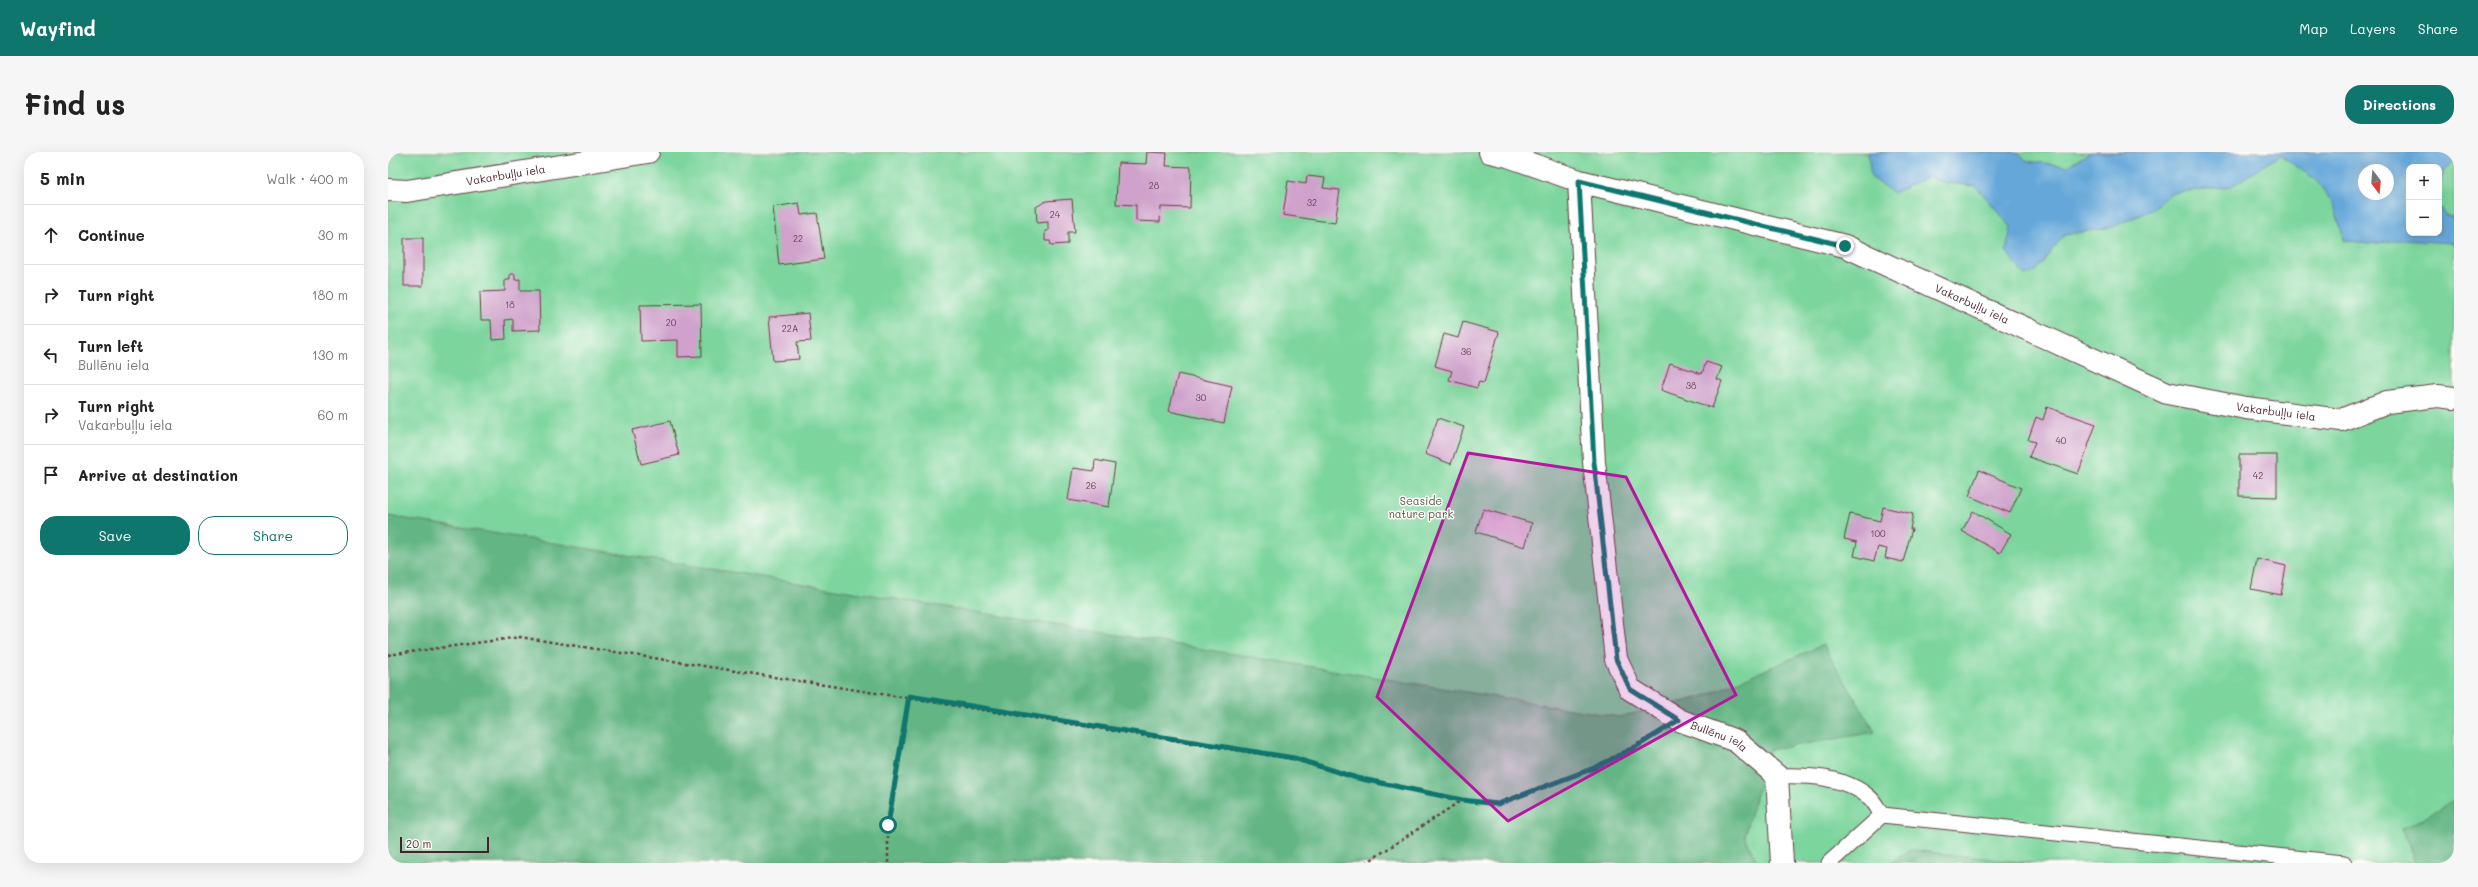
<!DOCTYPE html>
<meta charset="utf-8">
<style>
body{margin:0;font-family:Mali,sans-serif;background:#f6f6f6;color:#222}
.controls{position:absolute;right:12px;top:12px;display:grid;overflow:hidden;border-radius:8px;box-shadow:0 4px 16px #0002}
.controls button{width:36px;height:36px;display:grid;place-items:center;padding:0;border:0;border-bottom:1px solid #e0e0e0;background:#fff;color:#222;font:20px sans-serif}
.compass{position:absolute;left:1970px;top:12px;width:36px;height:36px;border-radius:50%;background:#fff;box-shadow:0 4px 16px #0002;rotate:164deg}
.scale{position:absolute;left:12px;bottom:10px;width:89px;box-sizing:border-box;padding-left:4px;border:2px solid #4a1f2b;border-top:0;font-size:11px;line-height:14px;white-space:nowrap;color:#4a1f2b;-webkit-text-stroke:3px #fdfcf7;paint-order:stroke}
.stop{position:absolute;width:12px;height:12px;margin:-9px;border:3px solid #0f766e;border-radius:50%;background:#fff}
.stop.end{background:#0f766e;border-color:#fff;box-shadow:0 1px 4px #0008}
.list{margin:0;padding:0;list-style:none}
h2{display:flex;justify-content:space-between;align-items:center;height:52px;margin:0;padding:0 16px;font-size:17px}
h2 small{font-size:13px;font-weight:400;color:#767676}
.list li{display:grid;grid-template-columns:26px 1fr auto;gap:12px;align-items:center;box-sizing:border-box;height:60px;padding:0 16px;border-top:1px solid #e0e0e0}
.list b{display:block;font-size:15px;white-space:nowrap}
.list p{margin:0;font-size:13px;white-space:nowrap;color:#767676}
.list em{font-size:13px;font-style:normal;color:#767676}
.actions{display:flex;gap:8px;padding:12px 16px}
.actions a{flex:1;padding:9px 0;border:1px solid #0f766e;border-radius:16px;text-align:center;font-size:14px;color:#0f766e}
.actions .main{background:#0f766e;color:#fff}
.icon{flex:none;width:22px;height:22px;fill:none;stroke:currentColor;stroke-width:2;stroke-linecap:round;stroke-linejoin:round}
.map{position:relative;flex:none;width:2066px;height:711px;overflow:hidden;border-radius:16px}
header{display:flex;align-items:center;gap:24px;box-sizing:border-box;height:56px;padding:0 20px;background:#0f766e;color:#fff}
header strong{font-size:19px}
nav{display:flex;gap:22px;margin-inline-start:auto;font-size:14px}
.intro{display:flex;align-items:center;justify-content:space-between;box-sizing:border-box;height:96px;padding:0 24px}
h1{margin:0;font-size:28px}
.button{padding:10px 18px;border-radius:16px;background:#0f766e;color:#fff;font-size:14px;font-weight:700}
main{display:flex;gap:24px;padding:0 24px}
aside{flex:1;background:#fff;border-radius:16px;box-shadow:0 4px 16px #0002}
.map>svg:first-child{display:block}
.green{fill:#7bd59c;stroke:#627a64;fill-rule:evenodd}
.forest{fill:#64b684;stroke:#576a58}
.water{fill:#65a7d9;stroke:#586382;fill-rule:evenodd}
.building{fill:#cfa1cb}
.lines{fill:none;stroke-linecap:round;stroke-linejoin:round}
.lane-casing{stroke:#633c41;stroke-width:17}
.street-casing{stroke:#633c41;stroke-width:24}
.secondary-casing{stroke:#633c41;stroke-width:24}
.path{stroke:#633c41;stroke-width:2.5;stroke-dasharray:3 3;stroke-linecap:butt}
.lane{stroke:#fff;stroke-width:15}
.street{stroke:#fff;stroke-width:22}
.secondary{stroke:#fff;stroke-width:22}
.route{stroke:#0f766e;stroke-width:5}
.marked{fill:#b5179e;fill-opacity:0.2;stroke:#b5179e;stroke-width:3;stroke-linejoin:round}
.labels{text-anchor:middle;stroke-width:3;stroke-linejoin:round;paint-order:stroke}
.number-label{font-size:9px;fill:#6b4053}
.street-label{font-size:11px;fill:#4a1f2b;stroke:#fdfcf7}
.park-label{font-size:11px;fill:#59564d;stroke:#fdfcf7}
</style>
<header>
<strong>Wayfind</strong>
<nav><a>Map</a><a>Layers</a><a>Share</a></nav>
</header>
<div class="intro"><h1>Find us</h1><a class="button">Directions</a></div>
<main>
<aside>
<h2>5 min<small>Walk · 400 m</small></h2>
<ul class="list">
<li><svg class="icon" aria-label="ahead" viewBox="0 0 24 24"><path d="M12 20V5M6 11l6-6 6 6"/></svg><div><b>Continue</b></div><em>30 m</em></li>
<li><svg class="icon" aria-label="right" viewBox="0 0 24 24"><path d="M7 20v-9h11M14 6l5 5-5 5"/></svg><div><b>Turn right</b></div><em>180 m</em></li>
<li><svg class="icon" aria-label="left" viewBox="0 0 24 24"><path d="M17 20v-9H6M10 6l-5 5 5 5"/></svg><div><b>Turn left</b><p>Bullēnu iela</p></div><em>130 m</em></li>
<li><svg class="icon" aria-label="right" viewBox="0 0 24 24"><path d="M7 20v-9h11M14 6l5 5-5 5"/></svg><div><b>Turn right</b><p>Vakarbuļļu iela</p></div><em>60 m</em></li>
<li><svg class="icon" aria-label="arrive" viewBox="0 0 24 24"><path d="M6 21V4h12l-3 4 3 4H6"/></svg><div><b>Arrive at destination</b></div></li>
</ul>
<div class="actions"><a class="main">Save</a><a>Share</a></div>
</aside>
<div class="map">
<svg width="2066" height="711" viewBox="0 0 2066 711">
<rect width="100%" height="100%" fill="#fdfcf7"/>
<filter id="ink" filterUnits="userSpaceOnUse"><feTurbulence type="fractalNoise" baseFrequency=".025" numOctaves="2"/><feDisplacementMap in="SourceGraphic" scale="8" xChannelSelector="R" yChannelSelector="G"/><feConvolveMatrix kernelMatrix="1 2 1 2 8 2 1 2 1" color-interpolation-filters="sRGB"/></filter>
<filter id="wash" filterUnits="userSpaceOnUse"><feTurbulence type="fractalNoise" baseFrequency=".012" numOctaves="4" result="noise"/><feDisplacementMap in="SourceGraphic" scale="16" xChannelSelector="R" yChannelSelector="G"/><feGaussianBlur stdDeviation="0.9" result="paint"/><feColorMatrix in="noise" values="0 0 0 0 0 0 0 0 0 0 0 0 0 0 0 0 0 1.4 0 .05"/><feComposite in="paint" operator="in"/></filter>
<g filter="url(#wash)">
<rect width="100%" height="100%" fill="#efdebc"/>
<!-- green -->
<path class="green" d="M0,0H2066V711H0ZM2021,15H2051V81H2021ZM1976,18H2000V42H1976Z"/>
<!-- forest -->
<path class="forest" d="M0,364L1231,565L1314,545L1435,493L1487,580L1381,598L1356,684L1370,711H0Z
M2066,649V711H2027L2015,677Z
M1521,698L1642,711H1502Z"/>
<!-- water -->
<path class="water" d="M1480,0H1630L1638,9L1679,14L1703,0H2066V7L2056,19L2051,37V15H2021V81H2051V54L2057,64L2066,65V91L2013,88L1980,92L1956,88L1945,51L1927,27L1892,3L1844,34L1783,41L1765,57L1725,75L1676,83L1647,120L1636,123L1618,99L1623,75L1588,34L1559,31L1540,25L1505,41L1483,25ZM1976,18H2000V42H1976Z"/>
<g id="blocks">
<!-- building -->
<path class="building" d="M759,0L779,1L778,14L803,15L802,56L773,55L772,70L748,69V53L728,52L730,11L758,12Z
M919,24L937,26L935,36L952,38L947,71L895,63L900,29L918,32Z
M684,47L687,80H680V92L663,93L662,89H657V79H660V70L649,71L648,55L658,49Z
M411,51L413,63L429,61L436,107L391,113L385,55Z
M16,86H35V134H16Z
M122,122H127V128L132,127V139H151L152,178L125,179V167L117,168L118,187L104,188L103,168H93L92,140L117,139V128H122Z
M313,152L314,204L290,205V188L253,189L252,153Z
M420,161L423,189L409,190L411,207L385,209L381,165Z
M1075,170L1111,180L1096,231L1091,230L1089,236L1061,228L1064,219L1047,214L1056,182L1070,186Z
M1318,210L1334,215L1329,227L1334,229L1324,256L1273,238L1282,211L1314,222Z
M790,222L844,234L836,271L781,259Z
M1659,255L1708,272L1690,322L1641,305L1647,290L1640,288L1648,265L1655,268Z
M1050,266L1076,275L1063,312L1037,302Z
M282,269L291,303L253,312L244,278Z
M1851,303H1889V345L1851,344Z
M707,308L727,312L721,355L680,348L685,316L706,319Z
M1591,318L1633,336L1622,361L1581,344Z
M1495,355L1525,362L1522,377H1524L1515,410L1497,406L1499,397L1490,395L1486,409L1466,404L1469,390L1456,387L1462,362L1492,369Z
M1095,357L1144,371L1137,395L1088,380Z
M1585,359L1623,382L1612,401L1574,379Z
M1869,407L1898,414L1893,443L1863,437Z"/>
</g>
</g>
<g filter="url(#ink)">
<use href="#blocks" fill-opacity="0" stroke="#633c41" stroke-width="1"/>
<g class="lines">
<!-- lane casing -->
<g class="lane-casing">
<path id="lane" d="M1389,624C1420,623 1456,624 1481,645C1486,649 1490,657 1494,663L1441,711
M1494,663L1956,711"/>
</g>
<!-- street casing -->
<g class="street-casing">
<g id="street">
<path id="s1" d="M1102,0L1120,4L1191,29L1457,94L1779,241L1858,256L1953,268L1999,250L2050,244L2066,246"/>
<path id="s2" d="M1191,29L1206,310L1228,507L1242,537L1291,568L1348,589L1389,624"/>
<path id="s3" d="M0,38L19,39L260,0"/>
</g>
</g>
<!-- secondary casing -->
<g class="secondary-casing">
<path id="secondary" d="M1389,624L1394,711"/>
</g>
<!-- path -->
<path class="path" d="M0,503L132,485L906,607L969,626L1074,648L1110,652L1206,616L1266,583
M500,711V673L521,544
M978,711L1074,648"/>
<!-- lane -->
<use href="#lane" class="lane"/>
<!-- street -->
<use href="#street" class="street"/>
<!-- secondary -->
<use href="#secondary" class="secondary"/>
</g>
</g>
<g class="lines" filter="url(#ink)">
<!-- route -->
<path class="route" d="M500,673L521,544L906,606L969,626L1074,648L1110,652L1206,616L1246,596L1291,568L1242,537L1228,507L1206,310L1191,29L1457,94"/>
</g>
<!-- marked area -->
<path class="marked" d="M1080,301L1238,325L1348,543L1120,669L989,545Z"/>
<g class="labels">
<!-- number labels -->
<g class="number-label">
<text x="766" y="37">28</text>
<text x="924" y="54">32</text>
<text x="667" y="66">24</text>
<text x="410" y="90">22</text>
<text x="122" y="156">18</text>
<text x="283" y="174">20</text>
<text x="402" y="180">22A</text>
<text x="1078" y="203">36</text>
<text x="1303" y="237">38</text>
<text x="813" y="249">30</text>
<text x="1673" y="292">40</text>
<text x="1870" y="327">42</text>
<text x="703" y="337">26</text>
<text x="1490" y="385">100</text>
</g>
<!-- street labels -->
<g class="street-label">
<text dy="4" stroke="none"><textPath href="#s3" startOffset="119">Vakarbuļļu iela</textPath></text>
<text dy="4" stroke="none"><textPath href="#s1" startOffset="507">Vakarbuļļu iela</textPath></text>
<text dy="4" stroke="none"><textPath href="#s1" startOffset="832">Vakarbuļļu iela</textPath></text>
<text dy="4" stroke="none"><textPath href="#s2" startOffset="614">Bullēnu iela</textPath></text>
</g>
<!-- park labels -->
<g class="park-label">
<text x="1033" y="353">Seaside<tspan x="1033" dy="13">nature park</tspan></text>
</g>
</g>
</svg>
<div class="controls">
<button>+</button>
<button>−</button>
</div>
<svg class="compass" viewBox="-18 -18 36 36"><path d="M0-13l5 13h-10z" fill="#e53935"/><path d="M0 13l5-13h-10z" fill="#767676"/></svg>
<div class="scale">20 m</div>
<div class="stop" style="left:500px;top:673px"></div>
<div class="stop end" style="left:1457px;top:94px"></div>
</div>
</main>
